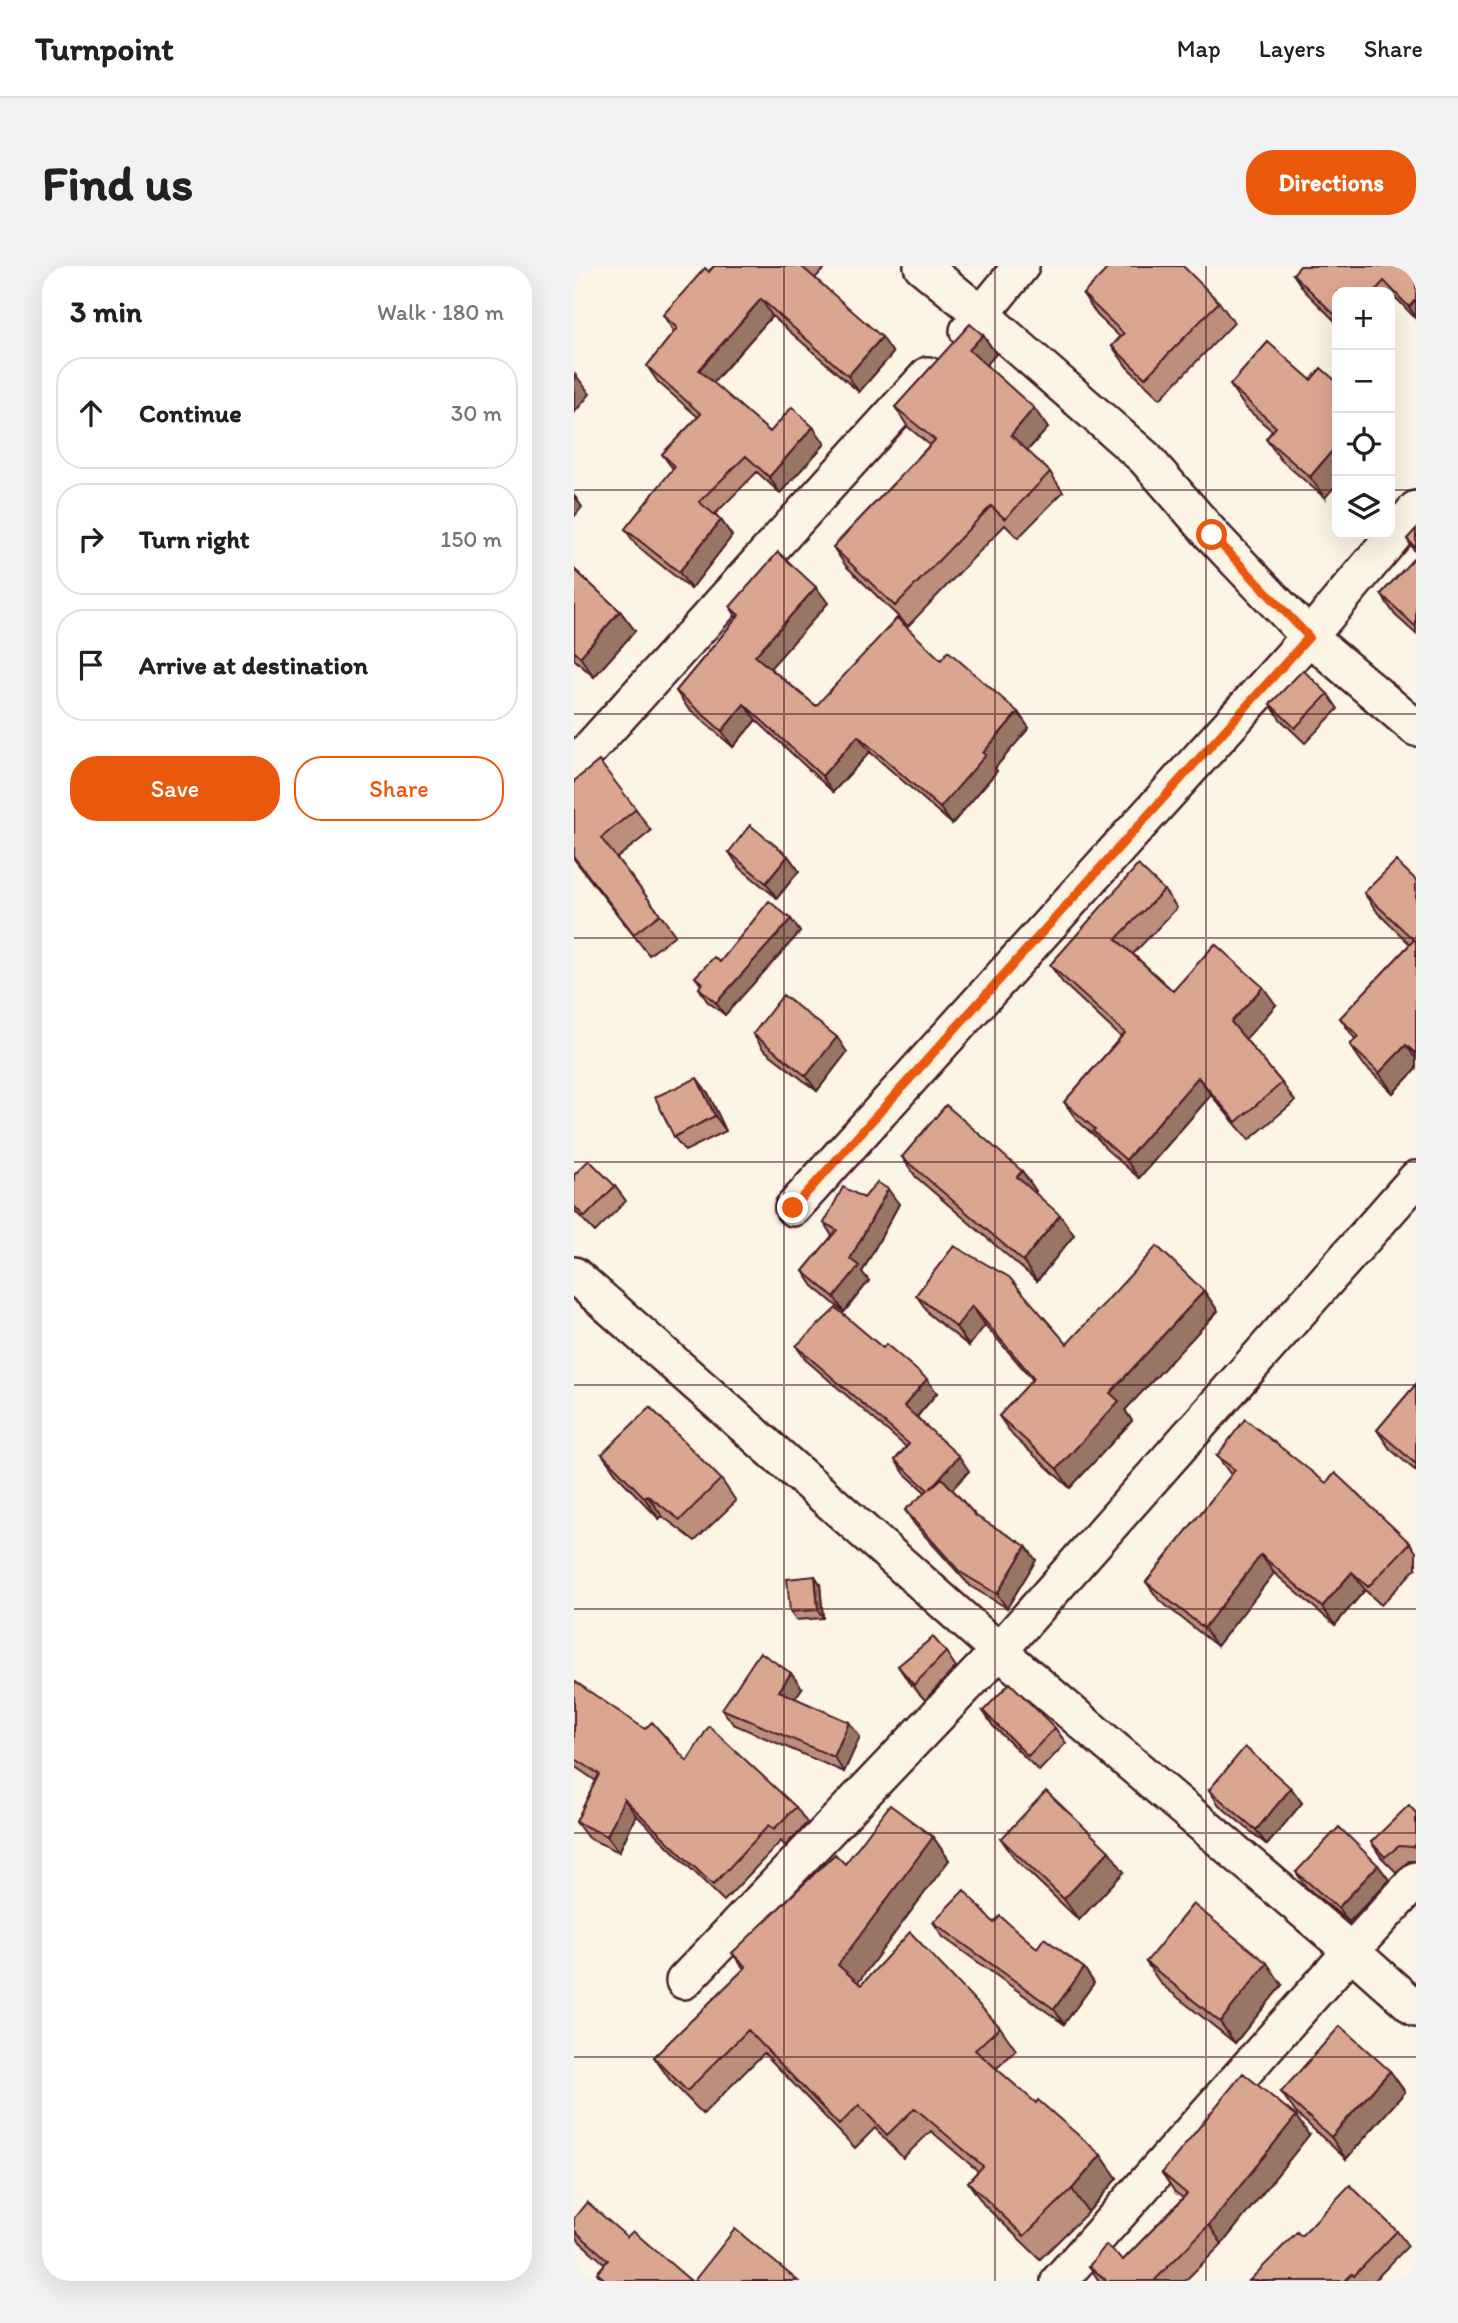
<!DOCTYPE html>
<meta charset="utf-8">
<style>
body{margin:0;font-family:Itim,sans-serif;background:#f2f2f2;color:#202124}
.controls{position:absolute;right:21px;top:21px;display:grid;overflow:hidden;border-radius:14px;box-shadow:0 7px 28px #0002}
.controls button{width:63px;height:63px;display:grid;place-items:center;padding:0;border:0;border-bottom:2px solid #e0e0e0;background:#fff;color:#202124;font:35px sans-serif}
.stop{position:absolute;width:21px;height:21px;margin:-16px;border:5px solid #ea580c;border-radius:50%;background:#fff}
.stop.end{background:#ea580c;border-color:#fff;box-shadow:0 2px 7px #0008}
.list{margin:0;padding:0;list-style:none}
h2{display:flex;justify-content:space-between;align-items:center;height:91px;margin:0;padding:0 28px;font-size:30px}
h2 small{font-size:23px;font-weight:400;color:#757577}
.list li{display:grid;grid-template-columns:46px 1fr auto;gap:21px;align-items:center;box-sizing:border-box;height:112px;margin:0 14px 14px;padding:0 14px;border:2px solid #e0e0e0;border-radius:28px}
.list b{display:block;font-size:26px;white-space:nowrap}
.list em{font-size:23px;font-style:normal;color:#757577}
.actions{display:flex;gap:14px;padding:21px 28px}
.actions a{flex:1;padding:16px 0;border:2px solid #ea580c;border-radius:28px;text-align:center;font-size:24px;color:#ea580c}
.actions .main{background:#ea580c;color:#fff}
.icon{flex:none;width:38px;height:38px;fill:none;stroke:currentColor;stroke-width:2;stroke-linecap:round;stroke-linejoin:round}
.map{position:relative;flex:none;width:842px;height:2015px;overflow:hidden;border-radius:28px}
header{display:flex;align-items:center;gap:42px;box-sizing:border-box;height:98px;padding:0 35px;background:#fff;border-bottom:2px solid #e0e0e0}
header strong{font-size:33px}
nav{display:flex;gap:38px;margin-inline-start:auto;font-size:24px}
.intro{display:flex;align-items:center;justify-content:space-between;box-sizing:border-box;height:168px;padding:0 42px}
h1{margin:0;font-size:49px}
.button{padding:18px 32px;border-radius:28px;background:#ea580c;color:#fff;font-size:24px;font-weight:700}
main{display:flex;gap:42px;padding:0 42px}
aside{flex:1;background:#fff;border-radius:28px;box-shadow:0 7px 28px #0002}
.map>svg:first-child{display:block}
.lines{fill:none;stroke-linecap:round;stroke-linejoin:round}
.street-casing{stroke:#4a1f2b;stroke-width:40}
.street{stroke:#fcf5e5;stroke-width:35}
.wall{fill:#bc8f7c;stroke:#4a1f2b;stroke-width:2}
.shaded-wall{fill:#997465;stroke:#4a1f2b;stroke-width:2}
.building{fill:#dba690;stroke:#4a1f2b;stroke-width:2}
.route{stroke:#ea580c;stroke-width:9}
.grid{fill:none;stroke:#4a1f2b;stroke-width:2;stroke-opacity:0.55}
</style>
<header>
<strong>Turnpoint</strong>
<nav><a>Map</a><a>Layers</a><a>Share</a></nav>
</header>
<div class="intro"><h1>Find us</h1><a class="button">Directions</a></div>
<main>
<aside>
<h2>3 min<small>Walk · 180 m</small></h2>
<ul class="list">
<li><svg class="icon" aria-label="ahead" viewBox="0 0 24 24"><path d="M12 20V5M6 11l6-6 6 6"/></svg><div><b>Continue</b></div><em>30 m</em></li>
<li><svg class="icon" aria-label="right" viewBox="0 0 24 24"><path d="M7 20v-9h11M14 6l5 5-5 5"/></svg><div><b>Turn right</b></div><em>150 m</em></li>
<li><svg class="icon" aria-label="arrive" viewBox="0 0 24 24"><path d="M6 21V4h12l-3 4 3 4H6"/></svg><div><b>Arrive at destination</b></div></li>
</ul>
<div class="actions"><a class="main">Save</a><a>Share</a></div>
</aside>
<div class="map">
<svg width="842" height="2015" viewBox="0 0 842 2015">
<rect width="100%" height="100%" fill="#fcf5e5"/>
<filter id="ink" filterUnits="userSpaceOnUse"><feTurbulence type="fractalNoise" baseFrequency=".0143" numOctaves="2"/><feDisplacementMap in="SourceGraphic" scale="14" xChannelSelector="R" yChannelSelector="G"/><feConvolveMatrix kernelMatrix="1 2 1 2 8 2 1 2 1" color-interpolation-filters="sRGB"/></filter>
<g filter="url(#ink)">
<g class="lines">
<!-- street casing -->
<g class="street-casing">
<path id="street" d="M348,0L408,49L571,192L638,269L735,371L842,462
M394,65L447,0
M0,500L354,109
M219,942L735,371L842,243
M0,1009L425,1385L777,1685L842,1743
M110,1715L425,1385L842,913
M485,2015L777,1685L842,1614"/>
</g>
<!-- street -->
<use href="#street" class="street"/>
</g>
<!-- wall -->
<path class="wall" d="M140,0H253L241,12L319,87L285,126L198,50L139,117L196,166L239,161L251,178L206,227L183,206L141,248L147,254L158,270L117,323L62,279L51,263L99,203L88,188L124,151L84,116L73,100L100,66L89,49Z
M842,0V53L822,32L816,38V26H763V57L730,24L719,8Z
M509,28L645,36L660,57L586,133L553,101L538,80L546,71L523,49Z
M409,69L422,88L412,99L474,162L453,185L476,206L489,226L444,272L431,259L334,360L272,300L259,281L356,179L334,161L321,141Z
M694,76L751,232L707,194L692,173L698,165L671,141L656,119Z
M842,263V287L833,273Z
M842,290V368L821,349L807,328Z
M0,303L46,345L61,365L20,411L0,393Z
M254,337L196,402L242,440L367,394L455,462L421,502L423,505L378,558L296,486L259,526L182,454L159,481L113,441L102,425L163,352L156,341Z
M754,428L764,443L731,477L706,453L696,438Z
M0,515L62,543L77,565L43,592L86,648L101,669L75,689L0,593Z
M155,586L214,590L225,605L203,632L165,601Z
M842,614V803L819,827L790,799L776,779L781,773L766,752L836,678L804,647L790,627Z
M590,624L603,642L559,688L599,725L702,739L671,773L708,817L721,835L675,874L637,829L565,912L532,883L525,874L503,854L490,836L547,771L489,717L476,699Z
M217,653L226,666L151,749L133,735L125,722L127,719L121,711Z
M179,768L273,786L243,825L189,783Z
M134,827L152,865L111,885L100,871Z
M328,891L448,905L462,925L461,927L500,969L463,1015L342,911Z
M0,909L41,920L52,935L21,966L0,944Z
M290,932L325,938L288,1006L295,1015L270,1046L239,1020L229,1005L258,970L250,957Z
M380,980L493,1078L630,1025L644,1045L551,1144L558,1155L496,1222L439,1170L425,1150L459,1114L411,1059L395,1080L356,1049L342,1029Z
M222,1080L309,1082L363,1127L343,1151L395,1205L378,1223L402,1250L462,1294L433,1342L396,1320L341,1259L331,1244L352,1227L331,1208L321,1194L332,1181L232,1094Z
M842,1118V1205L816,1183L803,1164Z
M28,1188L147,1213L162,1235L121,1275L88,1250L85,1253L43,1209Z
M643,1190L752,1217L836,1277L842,1286V1302L807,1339L791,1324L761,1359L700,1307L643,1380L585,1334L572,1316L657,1209Z
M241,1310L246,1318L249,1352L222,1354L216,1346Z
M372,1386L382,1401L351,1434L334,1415L324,1400Z
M0,1415L113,1495L222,1541L233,1557L211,1580L207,1575L150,1635L62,1549L45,1586L14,1572L2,1556L22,1515L0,1500Z
M228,1422L221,1432L286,1471L270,1506L159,1458L148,1443Z
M409,1445L481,1462L492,1477L465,1505L419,1460Z
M717,1522L728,1537L693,1579L645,1539L635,1524Z
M842,1547V1595H835L822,1606L807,1591L797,1576Z
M359,1571L375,1594L284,1716L287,1719L426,1761L442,1784L422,1803L543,1912L514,1946L466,1993L410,1939L394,1916L404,1905L357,1865L329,1892L301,1862L281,1882L190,1787L129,1848L96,1814L80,1791L170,1703L158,1687L271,1598Z
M427,1573L550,1606L505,1654L442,1594Z
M804,1599L815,1614L775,1656L732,1621L722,1606Z
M359,1656L420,1657L463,1682L510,1702L520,1717L490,1758L369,1671Z
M572,1696L708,1719L661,1777L587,1718Z
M816,1805L831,1826L772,1893L722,1847L707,1826Z
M735,1869L648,1978L611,2015H525L515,2000L549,1994L609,1932L601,1926L588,1907Z
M0,1952L53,1971L117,2015H29L23,2007L31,1998L5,1975L0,1967Z
M823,1965L834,1980L800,2015H675L727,1970Z"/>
<!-- shaded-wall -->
<path class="shaded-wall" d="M187,33L198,50L136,120L125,104Z
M842,33V51L835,41Z
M409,69L422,88L409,103L395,84Z
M308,71L319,87L285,126L274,110Z
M1,108L16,128L0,147V110Z
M460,142L474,162L450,188L437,169Z
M239,161L251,178L206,227L195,211Z
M763,179V218L751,232L736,211Z
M0,229L8,241L0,251Z
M147,254L158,270L117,323L105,306Z
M242,321L254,337L193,406L181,390Z
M46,345L61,365L20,411L6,391Z
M170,438L182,454L159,481L148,465Z
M444,446L455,462L421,502L423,505L378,558L366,542L409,487Z
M284,470L296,486L259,526L248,510Z
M214,590L225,605L203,632L192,617Z
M217,653L226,666L151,749L142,737Z
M689,721L702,739L670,775L657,756Z
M263,771L273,786L243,825L232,810Z
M832,779L842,793V803L819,827L805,807Z
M624,811L637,829L565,912L552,894Z
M123,812L134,827L152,865L141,850Z
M448,905L462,925L457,931L443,911Z
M314,923L325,938L288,1006L295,1015L270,1046L260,1031L276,993Z
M486,949L500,969L463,1015L449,995Z
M630,1025L644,1045L551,1144L558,1155L496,1222L483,1203L536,1127Z
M398,1040L411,1059L395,1080L382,1061Z
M353,1113L363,1127L340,1154L330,1140Z
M385,1190L395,1205L366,1237L356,1223Z
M73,1229L88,1250L85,1253L70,1231Z
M452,1280L462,1294L433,1342L423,1328Z
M687,1289L700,1307L643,1380L630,1362Z
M778,1306L791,1324L761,1359L748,1341Z
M241,1310L246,1318L249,1352L244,1344Z
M217,1407L228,1422L216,1440L205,1425Z
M275,1456L286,1471L270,1506L260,1491Z
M717,1522L728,1537L693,1579L682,1564Z
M50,1533L62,1549L45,1586L33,1570Z
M359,1571L375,1594L280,1722L264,1699Z
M535,1585L550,1606L505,1654L490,1633Z
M804,1599L815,1614L775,1656L764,1642Z
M693,1697L708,1719L661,1777L646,1756Z
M510,1702L520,1717L490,1758L480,1743Z
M816,1805L831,1826L772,1893L757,1871Z
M722,1850L735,1869L648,1978L635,1959Z
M527,1889L543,1912L514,1946L498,1923Z"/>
<!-- building -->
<path class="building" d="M140,0H227L308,71L274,110L187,33L125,104L196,166L218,141L239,161L195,211L172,190L125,236L147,254L105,306L51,263L101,200L88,188L127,148L73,100L103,62L89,49L131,2L135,6Z
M536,0H609L645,36L571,112L538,80L550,68L509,28Z
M726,0H842V33L835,41L810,15L800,26H763V51L719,8Z
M396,58L409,69L395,84L460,142L437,169L476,206L431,253L417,240L321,340L259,281L361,174L321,141Z
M694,76L737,114L747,102L763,116V179L736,211L692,173L702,161L656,119Z
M842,263V282L833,273Z
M204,286L242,321L181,390L242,440L323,352L367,394L374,385L444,446L409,487L412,489L366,542L284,470L248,510L170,438L148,465L102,425L165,349L156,341Z
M842,290V361L807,328Z
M0,303L46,345L6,391L0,385Z
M729,404L754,428L721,462L696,438Z
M25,495L62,543L27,572L86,648L60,668L0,591V515Z
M176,559L214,590L192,617L155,586Z
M822,595L842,614V788L832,779L805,807L776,779L784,770L766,752L840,674L790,627Z
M564,599L590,624L542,673L599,725L641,678L689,721L657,756L708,817L662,856L624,811L552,894L519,865L521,863L490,836L551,767L476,699Z
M195,635L217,653L142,737L125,722L128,717L121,711L140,691L146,696Z
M209,729L263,771L232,810L179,768Z
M123,812L141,850L100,871L81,831Z
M372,839L448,905L443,911L486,949L449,995L328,891Z
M15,894L41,920L11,951L0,940V909Z
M303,916L314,923L276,993L285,1000L260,1031L229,1005L263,964L250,957L269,921L290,932Z
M380,980L435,1011L493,1078L583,980L630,1025L536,1127L545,1135L483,1203L425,1150L460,1112L398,1040L382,1061L342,1029Z
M262,1042L309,1082L312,1078L353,1113L330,1140L385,1190L356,1223L368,1212L402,1250L452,1280L423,1328L386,1306L331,1244L354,1224L321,1194L335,1178L222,1080Z
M842,1118V1198L803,1164Z
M76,1141L147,1213L106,1254L73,1229L70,1231L28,1188Z
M671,1153L752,1217L761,1207L836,1277L794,1321L778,1306L748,1341L687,1289L630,1362L572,1316L661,1204L643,1190Z
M241,1310L244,1344L216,1346L213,1313Z
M359,1371L372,1386L340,1419L324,1400Z
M186,1386L217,1407L205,1425L275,1456L260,1491L148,1443Z
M0,1415L71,1463L78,1456L113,1495L135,1460L222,1541L200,1563L195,1559L139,1619L50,1533L33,1570L2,1556L25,1508L0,1492Z
M436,1417L481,1462L454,1490L409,1445Z
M671,1481L717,1522L682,1564L635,1524Z
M472,1525L535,1585L490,1633L427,1573Z
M316,1539L359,1571L264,1699L287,1719L336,1666L426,1761L401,1784L462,1837L464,1834L527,1889L498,1923L450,1970L394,1916L409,1900L341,1842L313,1869L285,1839L265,1859L174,1764L113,1825L80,1791L172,1701L158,1687L261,1588L271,1598Z
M835,1539L842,1547V1578L839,1581L825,1580L811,1591L797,1576Z
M765,1561L804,1599L764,1642L722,1606Z
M390,1624L420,1657L426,1650L463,1682L470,1672L510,1702L480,1743L359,1656Z
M619,1638L693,1697L646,1756L572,1696Z
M766,1760L816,1805L757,1871L707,1826Z
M669,1807L722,1850L635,1959L580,2015H533L515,2000L532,1979L549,1994L613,1928L588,1907Z
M776,1919L823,1965L780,2010L778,2008L771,2015H675L723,1966L727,1970Z
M13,1936L53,1971L59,1965L117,2015H33L23,2007L34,1994L0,1964V1952Z
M161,1963L224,2015H120Z"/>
</g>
<g class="lines" filter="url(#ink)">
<!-- route -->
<path class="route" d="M219,942L735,371L638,269"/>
</g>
<!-- grid -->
<path class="grid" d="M210,0V2015M421,0V2015M632,0V2015M0,224H763M816,224H842M0,448H842M0,672H842M0,896H842M0,1119H842M0,1343H842M0,1567H842M0,1791H842"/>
</svg>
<div class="controls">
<button>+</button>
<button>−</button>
<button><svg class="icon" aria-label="locate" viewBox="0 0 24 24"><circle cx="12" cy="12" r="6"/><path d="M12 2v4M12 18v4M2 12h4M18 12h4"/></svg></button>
<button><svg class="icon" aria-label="layers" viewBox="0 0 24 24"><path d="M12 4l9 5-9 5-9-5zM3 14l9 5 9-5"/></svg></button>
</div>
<div class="stop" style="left:638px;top:269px"></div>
<div class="stop end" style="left:219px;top:942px"></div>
</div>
</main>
